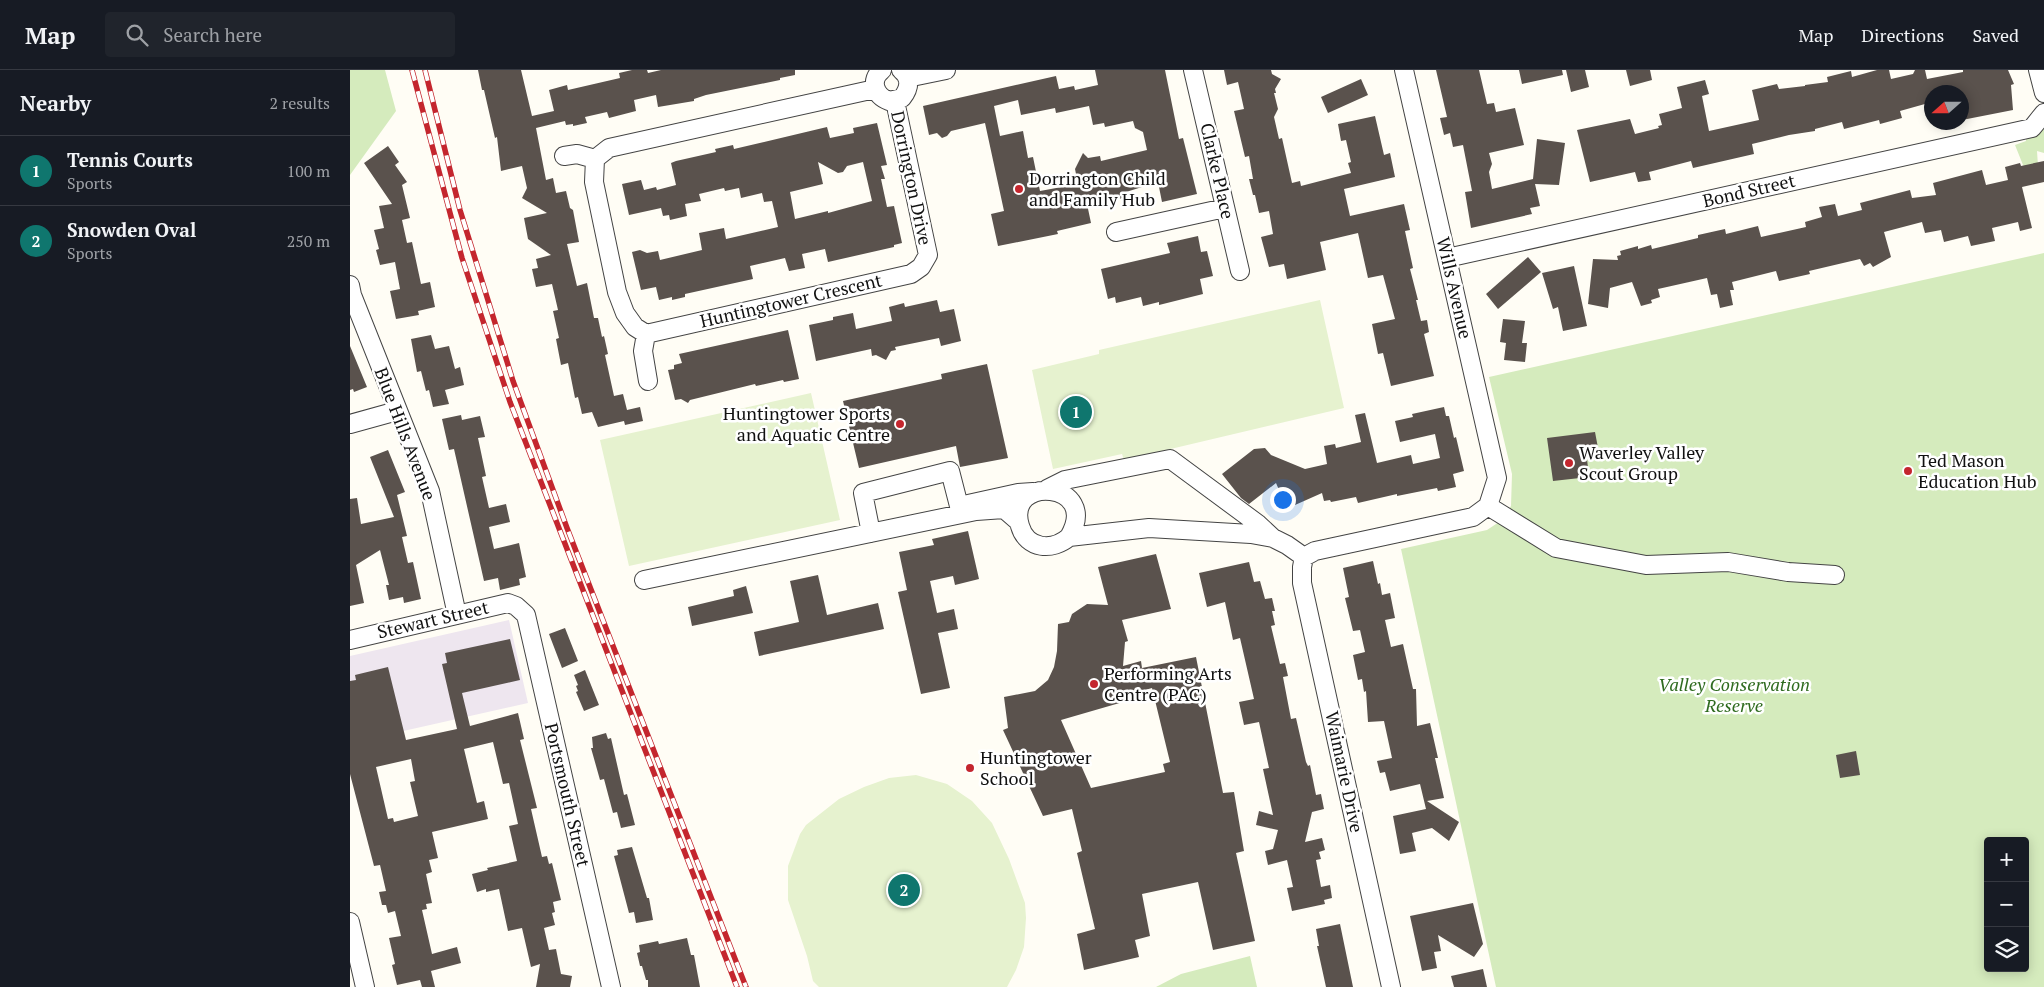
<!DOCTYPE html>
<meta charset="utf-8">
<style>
body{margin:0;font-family:"PT Serif",serif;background:#20242c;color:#f1f3f6}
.controls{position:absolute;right:15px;bottom:15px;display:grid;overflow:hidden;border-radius:5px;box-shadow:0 2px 12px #0003}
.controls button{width:45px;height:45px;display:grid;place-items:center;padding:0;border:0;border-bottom:1px solid #363941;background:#171b24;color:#f1f3f6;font:25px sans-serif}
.compass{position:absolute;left:1574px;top:15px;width:45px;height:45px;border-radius:50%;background:#171b24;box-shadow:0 2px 12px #0003;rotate:249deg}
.you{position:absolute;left:932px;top:429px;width:18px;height:18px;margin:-12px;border:4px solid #fff;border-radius:50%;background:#1a73e8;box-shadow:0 0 0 8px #1a73e833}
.badge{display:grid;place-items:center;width:32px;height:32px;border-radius:50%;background:#0f766e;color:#fff;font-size:16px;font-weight:700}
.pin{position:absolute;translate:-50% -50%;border:2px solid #fff;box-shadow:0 1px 5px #0006}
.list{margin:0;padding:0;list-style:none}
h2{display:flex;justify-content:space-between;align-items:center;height:65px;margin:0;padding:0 20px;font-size:21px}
h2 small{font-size:16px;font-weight:400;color:#9ea1a6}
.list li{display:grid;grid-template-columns:32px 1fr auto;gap:15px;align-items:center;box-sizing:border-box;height:70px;padding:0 20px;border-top:1px solid #363941}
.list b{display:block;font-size:19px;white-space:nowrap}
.list p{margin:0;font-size:16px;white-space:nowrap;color:#9ea1a6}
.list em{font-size:16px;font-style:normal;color:#9ea1a6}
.icon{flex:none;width:28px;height:28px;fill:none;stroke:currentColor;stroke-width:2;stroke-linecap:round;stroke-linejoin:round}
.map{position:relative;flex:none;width:1694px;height:917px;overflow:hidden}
header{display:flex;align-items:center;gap:30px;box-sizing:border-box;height:70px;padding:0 25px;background:#171b24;border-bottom:1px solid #363941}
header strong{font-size:24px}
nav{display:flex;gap:28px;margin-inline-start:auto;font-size:18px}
.search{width:350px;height:45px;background:#20242c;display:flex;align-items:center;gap:12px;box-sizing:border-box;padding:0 18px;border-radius:5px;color:#9ea1a6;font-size:19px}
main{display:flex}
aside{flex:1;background:#171b24}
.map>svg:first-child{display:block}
.industrial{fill:#eee6ef}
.green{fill:#d5ebbd;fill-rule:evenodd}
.pitch{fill:#e6f2cf}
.building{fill:#5a524d;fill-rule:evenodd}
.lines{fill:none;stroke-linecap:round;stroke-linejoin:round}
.minor-casing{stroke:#444;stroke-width:20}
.minor{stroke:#fff;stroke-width:18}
.rail-casing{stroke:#c4262e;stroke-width:5.5}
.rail{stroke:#fff;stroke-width:4;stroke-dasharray:11;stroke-linecap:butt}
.poi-dot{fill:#c4262e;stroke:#fff;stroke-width:2}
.labels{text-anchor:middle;stroke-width:5;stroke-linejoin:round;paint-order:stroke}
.street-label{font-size:18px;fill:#111;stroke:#fff}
.poi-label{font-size:18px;fill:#111;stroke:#fff;text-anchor:start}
.park-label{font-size:18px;font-style:italic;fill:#2f6b1f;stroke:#fff}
</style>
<header>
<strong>Map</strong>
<div class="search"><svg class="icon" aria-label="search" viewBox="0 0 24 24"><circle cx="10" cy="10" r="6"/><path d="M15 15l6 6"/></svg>Search here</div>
<nav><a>Map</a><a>Directions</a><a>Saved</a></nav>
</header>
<main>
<aside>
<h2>Nearby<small>2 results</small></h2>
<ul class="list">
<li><span class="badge">1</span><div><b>Tennis Courts</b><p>Sports</p></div><em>100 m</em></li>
<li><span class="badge">2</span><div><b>Snowden Oval</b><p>Sports</p></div><em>250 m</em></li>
</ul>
</aside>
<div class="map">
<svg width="1694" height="917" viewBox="0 0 1694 917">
<rect width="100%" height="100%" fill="#fffdf5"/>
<!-- industrial -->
<path class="industrial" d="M159,550L178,633L0,673V586Z"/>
<!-- green -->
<path class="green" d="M0,0H35L46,41L0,105Z
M1691,59H1694V83L1687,81L1688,96L1677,99L1673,95L1665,75L1676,71V68Z
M1694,183V917H1146L1051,479L1137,460L1149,452L1161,436L1162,404L1139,307ZM1638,771H1675V898H1638Z
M900,886L907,917H806L831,904Z"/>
<!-- pitch -->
<path class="pitch" d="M970,230L994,338L774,390L772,384L703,399L682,300L749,284V280Z
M461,323L490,450L279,496L250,370Z
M566,705L597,714L622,731L642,753L659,789L675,833L676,848L674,877L666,900L657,917H469L463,911L457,886L438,830V796L450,764L456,755L489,729L514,717L539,708Z"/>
<!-- building -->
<path class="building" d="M128,0H171L182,46L204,41L199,20L217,15L218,20L270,8L269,3L282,0H297L298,3L311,0H445V5L430,8V10L356,25L344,29V31L308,37L306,25L284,30L286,41L259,48L257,42L235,47L237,53L223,56V54L216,55L215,51L186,58L196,110L203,108L206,123L216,121L220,138L223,140L229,172L217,174L227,216L237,213L244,248H248L252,267L254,266L258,284L255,285L264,326L273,324L277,340L290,337L293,351L275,355L274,351L248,357L242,342L232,344L228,327L225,328L218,293L211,295L206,269L209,268L203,241L208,240L202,214L186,217L182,199L188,198L186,189L201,185L178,169L174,148L197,143L172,128L177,118L172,96L151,101L147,67L145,68L134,20H132Z
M745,0H815L829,69L833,68L847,124L812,132L808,112L776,122L777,127L764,130L763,126L737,134L741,153L707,161L708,164L648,176L641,144L654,141L635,53L601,61L597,66L592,68L587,63L579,65L573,36L706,6L709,19L724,16L725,20L748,15ZM668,30L671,45L705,38L706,43L739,36L743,55L754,53L755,57L783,51L785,58L793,62L797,80L751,91L750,86L738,88L733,83L725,99L728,114L690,121L683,87L678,88L673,61L650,66L644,36Z
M874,0H921L922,4L931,9L925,19L926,23H924L928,39L924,47L929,69L932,68L942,113L950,111L951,116L1001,103L998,93L1001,92L996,70L991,71L988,54L1025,46L1034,85L1040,83L1045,107L994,119L1000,146L1054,134L1060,160L1055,161L1063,198L1060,199L1068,230H1066L1071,251L1077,250L1079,262L1074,264L1084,306L1041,316L1033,283L1028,284L1022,254L1045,249L1033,205L1018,208L1008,163L970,172L976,200L937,209L934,194L919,197L911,167L923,164L919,141L909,143L905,125H903L899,109H903L899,86L895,87L884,41L894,39L888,12L877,15Z
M1086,0H1129L1137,34L1144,33L1146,42L1165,38L1174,75L1139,83L1142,94L1139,102L1142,119L1183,109L1187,69L1215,73L1209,115L1185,114L1190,136L1180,138L1182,144L1121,158L1115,122L1122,121L1113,75L1103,77L1100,63L1094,65L1090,48L1097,47Z
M1169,0H1212L1213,5L1172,14Z
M1216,0H1235L1239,17L1221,22Z
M1276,0H1300L1302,10L1280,16Z
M1527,0H1539L1541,9L1563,4L1565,0H1575L1577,9L1613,2V0H1658L1664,14L1661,15L1663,40L1612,50V22H1582V32L1550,41L1552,48L1530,54L1529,50L1494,59L1492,52L1465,59V61L1439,65L1402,74L1404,84L1343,98L1341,91L1299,102L1301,110L1288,112L1285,102L1240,112L1227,60L1280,49L1285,64L1309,58L1308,56L1312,55L1309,44L1332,38L1327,17L1355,10L1359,24L1352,26L1359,61L1409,50L1402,20L1427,14L1429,19L1455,16V15L1478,12L1477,7L1501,1L1502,7Z
M1011,9L1018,25L978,43L971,27Z
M527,53L537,95L531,96L535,109H531L537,137L544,136L552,173L544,175V177L478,192L475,179L452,184L455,198L439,201L435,188L400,196L403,209L335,224V227L322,230V227L309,230L306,217L291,220L282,182L290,180L297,183L308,181L310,190L352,180L349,163L374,158L376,169L428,157L422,131L414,132L412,123L391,128L389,118L375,121L374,118L349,124L351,131L335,134L337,146L320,150L319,145L313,146L311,138L279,145L272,114L291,110L294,120L306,117L307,120L326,115L321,93L326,91L366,82L365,79L383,75L384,79L477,57L480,68L504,63L503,58ZM468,92L488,103L493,102L497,96L513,92L522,131L478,143V141L445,149L440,122L473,114Z
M38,76L49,92L45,95L57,112L52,115L60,148L52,150L57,173L62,172L71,214L80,212L85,237L68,241L69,245L46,249L40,221L50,219L45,192L30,195L26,180L29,179L24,160L34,158L29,136L42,134L14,93Z
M1694,91V112L1672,117L1682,158L1670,161L1668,152L1642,158L1645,171L1621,176L1618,166L1594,172L1591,160L1575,163L1572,152L1534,162L1541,187L1523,197L1520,193L1514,196L1510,189L1459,201L1460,204L1429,211L1426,201L1382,212L1384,220H1380L1383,235L1370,238L1367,224L1361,225L1357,208L1308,219L1310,227L1301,230L1302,233L1291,236L1282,212L1260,218L1258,238L1238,234L1243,189L1268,190L1267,186L1271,185L1270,181L1288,176V179L1301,175L1302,179L1348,168V165L1375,159L1376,164L1408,156L1411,167L1456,157L1455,152L1472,147L1469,137L1485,134L1488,146L1512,140L1510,133L1560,120L1562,128L1586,125L1583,113L1632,100L1636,115L1658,110L1655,97L1670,93L1671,96Z
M848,166L851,182L857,181L863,206L850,209L853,224L809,235V232L793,236L791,227L766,233L765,227L758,229L751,199L820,183L817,173Z
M1178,187L1191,202L1148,239L1136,224Z
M1224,196L1237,256L1213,261L1208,237L1203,239L1192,203Z
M587,230L590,242L604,239L611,271L591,276L589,268L545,277L546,280L541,281L536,290L526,285L522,286L521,279L466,291L459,255L483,250V247L503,243L506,259L542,251L539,237L554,233L555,237Z
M1153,249L1175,251L1172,273H1177L1175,292L1154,290L1156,273L1150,272Z
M438,260L449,309L434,312L433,310L406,316L405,314L340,330L338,333L331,329L325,330L318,300L324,299V295L332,293L329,284Z
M81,265L85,279L99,276L105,299L110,297L114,315L95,320L99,334L83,337L79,320L76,321L71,301L67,302L61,269Z
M0,276L17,317L4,322L3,319L0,320Z
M637,294L658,388L610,397L606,376L509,398L493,331L592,309L591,304Z
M1094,337L1096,346H1099L1104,368L1106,367L1114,401L1103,404L1106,417L1088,421L1087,418L1047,426V424L1008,433L1006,427L981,432L980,430L974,431L972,423L945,435L944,432L936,436L926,413L899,434L891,428L872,404L904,379L915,378L921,385L955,399L977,394L974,376L985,374L986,378L1011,372L1005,345L1015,343L1027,393L1061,385L1063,394L1090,388L1085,364L1050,372L1045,351L1063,347L1062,344Z
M111,345L112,350L130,346L135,367L128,368L136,406L132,407L139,438L156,434L160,452L139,457L144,479L169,473L176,507L169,509L170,515L150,520L148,508L134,511L104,379L99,380L92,349Z
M1245,362L1248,378L1236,380L1239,407L1203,411L1197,368Z
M38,380L55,422L47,425L57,466L52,467L58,493L63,492L71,529L54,533L53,527L39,530L36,515H39L30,480L6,495L14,533L0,536V429L7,428L11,454L44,447L20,387Z
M618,461L629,509L605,515L603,506L580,511L587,543L604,539L608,559L588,563L600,618L571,624L548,522L557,520L549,482L584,475L582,469Z
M806,484L821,539L772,550L778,571L775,572L773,596L791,591L792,598L846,587L873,723L884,722L894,781L886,783L905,871L863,880L848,812L792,824L800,866L785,870L789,887L734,900L727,864L745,859L727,783L732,781L722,739L693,746L653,660L658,658L654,627L685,621L698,610L704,597L707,581L708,554L719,552L722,544L737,534L758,535L748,497ZM802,618L820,692L813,694L815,702L741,718L711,650L773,632L771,627Z
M1023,491L1028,514L1030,513L1032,525L1040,523L1045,548L1035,550L1041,577L1053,574L1063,619H1066L1067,656L1080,653L1088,688H1085L1094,728L1077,731L1109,752L1099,771L1082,758L1062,763L1066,781L1050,784L1043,746L1076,739L1070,714L1040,721L1035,702L1030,703L1027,691L1042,688L1034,651L1018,652L1016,621L1014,622L1012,609L1008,610L1003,585L1015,582L1010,560L1003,561L995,528L999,527L993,498Z
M899,492L904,512L910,511L915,529L922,528L925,541H922L925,555L921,556L930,594L935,593L938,606L933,607L941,649L946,648L956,692L958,696L960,695L966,725L971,724L974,739L962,742L955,772L972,768L975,780L969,782L971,789L966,790L971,817L980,815L982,828L974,830L975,834L942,841L937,818L943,817L937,790L918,795L915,781L923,779L928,760L906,755L909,741L923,745L913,699L919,698L909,652L894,655L889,632L904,629L890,568L883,570L875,532L857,537L849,503Z
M468,505L477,545L528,533L534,559L409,586L404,562L449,552L440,511Z
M396,516L403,543L342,556L338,537L384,526L383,520Z
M215,558L228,591L212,598L199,564Z
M160,569L170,610L112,623L120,656L168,643L174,669L170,670L187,738L181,739L192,787L197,786L199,794L202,793L211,830L203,832L205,842L202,843L205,855L194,858L199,880L206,879L211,904L222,906L220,917H186L190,894L181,897L172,858L158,861L149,819L136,822V819L127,822L122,804L138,800L137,798L167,791L159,756L168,754L159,713L153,714L143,672L114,679L127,733L134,731L138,749L82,762L88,788L79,790L82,802L76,804L82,833L76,834L77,839L72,840L82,884L107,877L111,893L81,901L85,917H72L70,910L47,915L42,895L45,894L39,868L51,866L45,841L38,843L36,835H32L29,822L36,821L30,795L24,796L0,704V611L6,610L5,605L38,597L56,670L107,659L92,594L97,593L95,583ZM61,689L65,711L60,712L68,746L44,752L43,748L38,749L26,697Z
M235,600L249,635L234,641L226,622L228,621L226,616L228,615L224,605Z
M256,663L258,669L261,668L274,725L277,724L285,755L271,758L267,742L263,743L254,709L250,710L241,678H243L242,667Z
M1506,681L1510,705L1490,708L1486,685Z
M282,777L297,828H299L303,850L286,853L284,842L279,843L264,786L268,785L267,780Z
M1123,833L1133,874L1124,887L1088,865L1091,881L1084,882L1087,898L1072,901L1060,846Z
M990,854L1003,917H976L967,876H969L966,859Z
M337,868L341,885H344L350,917H298V910H296L292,896H290L287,883L290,882L289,875L308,871L309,874Z
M1133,899L1137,917H1104L1101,906Z"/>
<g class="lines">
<!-- minor casing -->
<g class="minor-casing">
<path id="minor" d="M532,0C519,10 525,26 539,31L552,28C560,18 561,8 551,0
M843,0L890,201
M1054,0L1147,408L1138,436
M1688,0L1694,23
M557,8L596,0
M525,19L259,78L245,89L244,112L267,222L275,243L285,257L296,264L561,204L571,197L578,185L545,31
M214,86L227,84L245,89
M766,162L875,138
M1097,188L1682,58L1694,43
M0,215L2,225L80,421L107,545
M296,264L293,281L298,311
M0,354L47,341
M697,419L715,410L820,389L908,454L923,468
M1138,436L1206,478L1296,495L1378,492L1438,502L1485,505
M521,463L513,423L600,401L609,436L668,423L683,422
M719,467C752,411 654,404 670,456C677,480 703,481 719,467L799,458L901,464L923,468L937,475L954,487
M294,510L626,441L654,439L669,452
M0,570L158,533L166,536L176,545L261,917
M0,852L15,917
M1041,917L952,513V497L954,487L965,481L1123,447L1138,436"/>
</g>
<!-- minor -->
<use href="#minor" class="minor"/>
<!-- rail casing -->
<g class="rail-casing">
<path id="rail" d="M62,0L112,188L160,332L387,917
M75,0L110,140L163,311L217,458L396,917"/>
</g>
<!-- rail -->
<use href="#rail" class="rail"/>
</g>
<!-- markers -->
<g class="poi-dot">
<circle cx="669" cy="119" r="5"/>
<circle cx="550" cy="354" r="5"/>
<circle cx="1219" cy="393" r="5"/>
<circle cx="1558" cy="401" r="5"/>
<circle cx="744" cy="614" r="5"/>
<circle cx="620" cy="698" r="5"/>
</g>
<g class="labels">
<!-- street labels -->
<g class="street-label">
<text transform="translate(867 101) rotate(77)" y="6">Clarke Place</text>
<text transform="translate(561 108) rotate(78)" y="6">Dorrington Drive</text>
<text transform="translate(1399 121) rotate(-13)" y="6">Bond Street</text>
<text transform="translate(1104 218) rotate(77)" y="6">Wills Avenue</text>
<text transform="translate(441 231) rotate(-13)" y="6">Huntingtower Crescent</text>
<text transform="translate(55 364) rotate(69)" y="6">Blue Hills Avenue</text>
<text transform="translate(83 550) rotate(-13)" y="6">Stewart Street</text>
<text transform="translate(994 702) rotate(78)" y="6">Waimarie Drive</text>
<text transform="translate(217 725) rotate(77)" y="6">Portsmouth Street</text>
</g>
<!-- poi labels -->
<g class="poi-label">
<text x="679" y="115">Dorrington Child<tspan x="679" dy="21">and Family Hub</tspan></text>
<text x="540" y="350" text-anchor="end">Huntingtower Sports<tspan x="540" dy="21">and Aquatic Centre</tspan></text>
<text x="1229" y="389">Waverley Valley<tspan x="1229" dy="21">Scout Group</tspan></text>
<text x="1568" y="397">Ted Mason<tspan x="1568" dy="21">Education Hub</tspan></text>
<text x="754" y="610">Performing Arts<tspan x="754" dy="21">Centre (PAC)</tspan></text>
<text x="630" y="694">Huntingtower<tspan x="630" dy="21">School</tspan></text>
</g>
<!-- park labels -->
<g class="park-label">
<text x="1384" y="621">Valley Conservation<tspan x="1384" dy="21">Reserve</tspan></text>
</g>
</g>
</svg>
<div class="controls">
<button>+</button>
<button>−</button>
<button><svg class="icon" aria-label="layers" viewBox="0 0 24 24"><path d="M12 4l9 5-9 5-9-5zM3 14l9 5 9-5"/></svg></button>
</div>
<svg class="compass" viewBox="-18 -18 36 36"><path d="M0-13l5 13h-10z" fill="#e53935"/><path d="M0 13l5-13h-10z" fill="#9ea1a6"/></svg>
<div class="you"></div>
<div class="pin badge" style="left:726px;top:342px">1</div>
<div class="pin badge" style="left:554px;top:820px">2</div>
</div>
</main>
